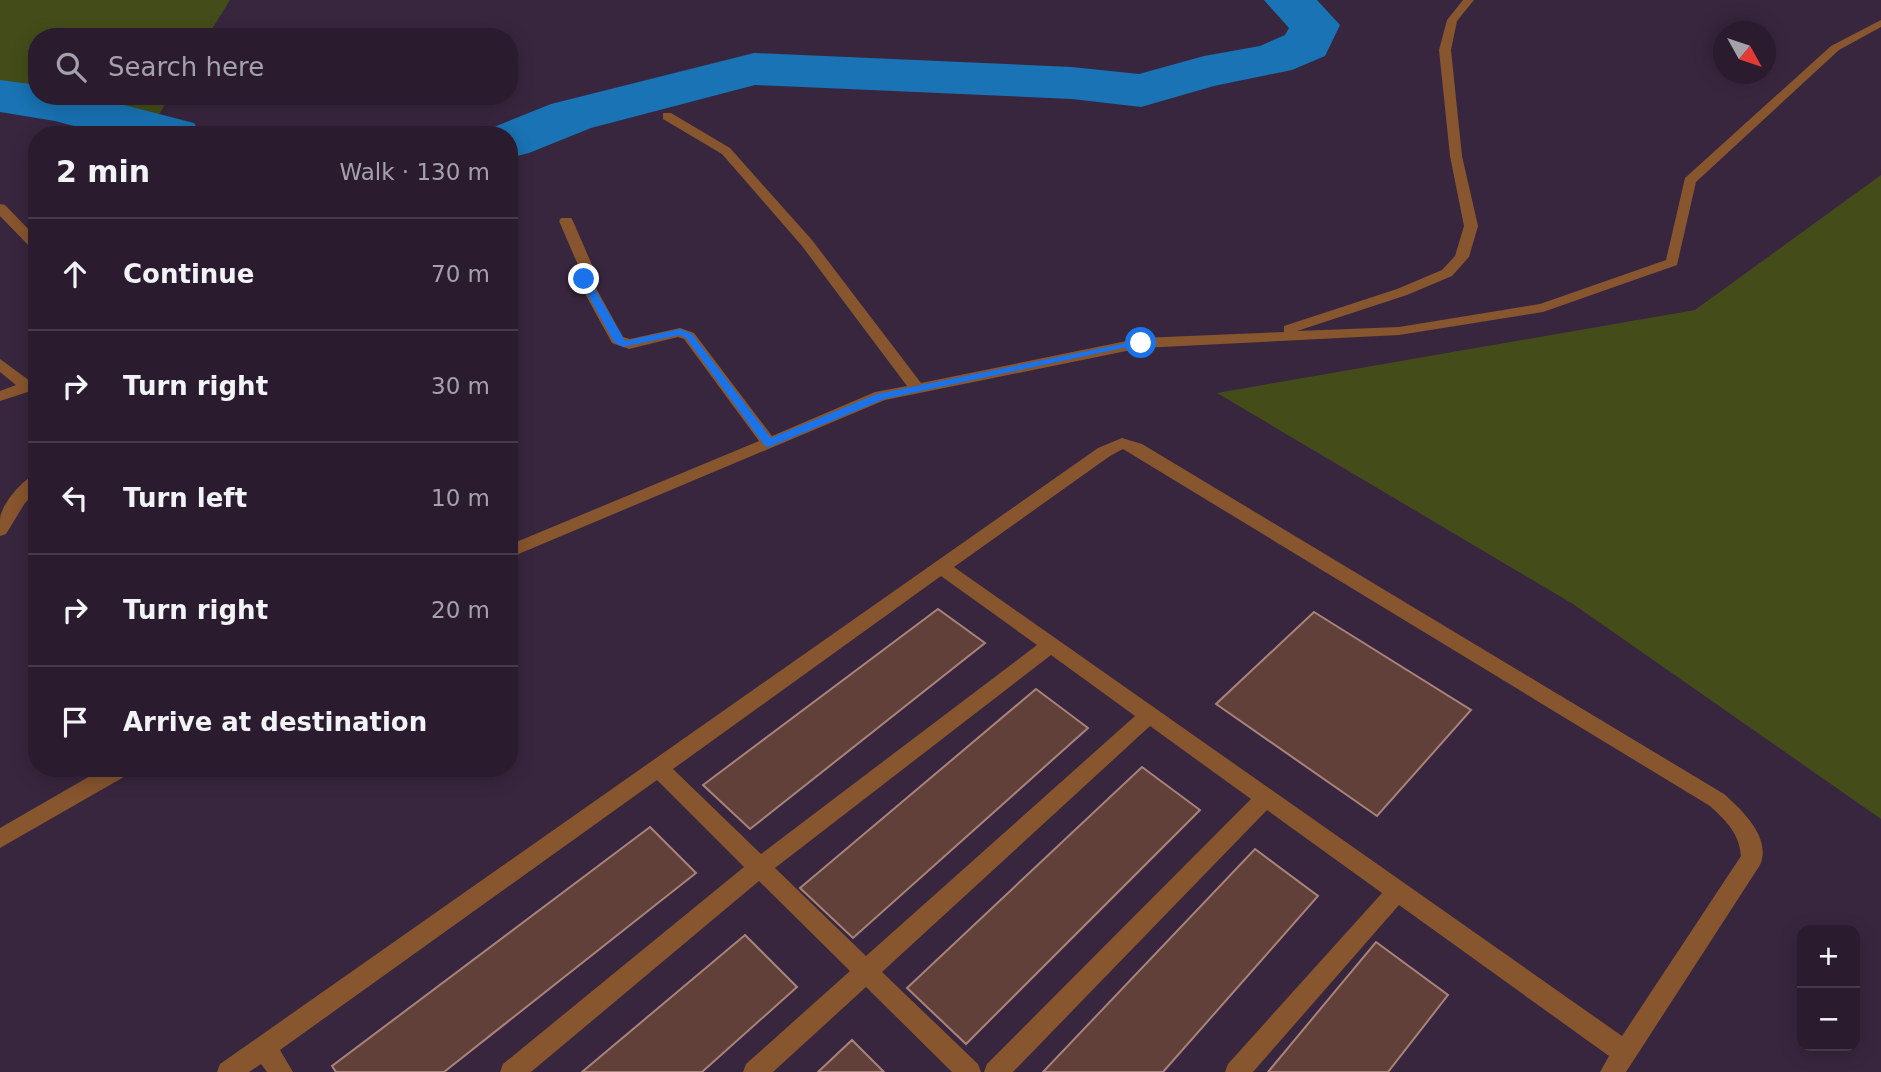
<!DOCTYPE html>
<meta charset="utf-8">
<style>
body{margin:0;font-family:"DejaVu Sans",sans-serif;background:#322536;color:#f1f3f6}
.controls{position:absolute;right:21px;bottom:21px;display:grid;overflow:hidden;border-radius:14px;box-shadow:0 4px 18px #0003}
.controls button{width:63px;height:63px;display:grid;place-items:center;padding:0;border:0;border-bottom:2px solid #463a4a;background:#2a1c2e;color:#f1f3f6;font:35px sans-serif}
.compass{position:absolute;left:1713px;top:21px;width:63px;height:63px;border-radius:50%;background:#2a1c2e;box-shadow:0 4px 18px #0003;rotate:130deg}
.stop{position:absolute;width:21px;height:21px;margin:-16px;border:5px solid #1a73e8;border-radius:50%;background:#fff}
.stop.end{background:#1a73e8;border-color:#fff;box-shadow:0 2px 7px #0008}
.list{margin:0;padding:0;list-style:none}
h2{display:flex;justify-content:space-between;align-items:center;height:91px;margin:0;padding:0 28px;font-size:30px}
h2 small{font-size:23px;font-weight:400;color:#a5a1aa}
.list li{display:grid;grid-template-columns:46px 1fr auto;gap:21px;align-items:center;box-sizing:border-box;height:112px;padding:0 28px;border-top:2px solid #463a4a}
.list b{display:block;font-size:26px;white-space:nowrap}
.list em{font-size:23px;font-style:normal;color:#a5a1aa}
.icon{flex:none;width:38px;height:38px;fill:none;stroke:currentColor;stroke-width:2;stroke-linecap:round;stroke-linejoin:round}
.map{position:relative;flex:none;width:1881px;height:1072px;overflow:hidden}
.search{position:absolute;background:#2a1c2e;box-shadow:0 4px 18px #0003;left:28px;top:28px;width:490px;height:77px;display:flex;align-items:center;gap:18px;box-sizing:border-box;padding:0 24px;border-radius:28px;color:#a5a1aa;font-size:26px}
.panel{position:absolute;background:#2a1c2e;box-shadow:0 4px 18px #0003;left:28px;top:126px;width:490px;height:651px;border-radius:28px}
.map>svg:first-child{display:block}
.green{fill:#444d19}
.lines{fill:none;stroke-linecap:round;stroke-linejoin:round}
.river{fill:#1973b4;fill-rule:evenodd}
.building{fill:#614039;stroke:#a9837b;stroke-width:2}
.service{fill:#87552e;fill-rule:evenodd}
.minor{fill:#87552e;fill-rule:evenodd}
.route{fill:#1a73e8}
</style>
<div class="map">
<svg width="1881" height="1072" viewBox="0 0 1881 1072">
<rect width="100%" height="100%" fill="#38263e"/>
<!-- green -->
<path class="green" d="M0,0H230L207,37H37V96H170L150,130L58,105L0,96Z
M1881,175V819L1573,604L1217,393L1695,310Z"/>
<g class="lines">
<!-- river -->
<path class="river" d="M1264,0H1317L1340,25L1325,56L1292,70L1214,86L1141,107L1072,99L755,85L591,128L529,153L509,158V135H485L489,129L551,104L754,53L1072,67L1139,74L1204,56L1260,46L1285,35L1289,28Z
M0,80L37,85V96H89L194,123L202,135H107L55,121L0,112Z"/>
</g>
<!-- building -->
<path class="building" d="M938,609L985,643L750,829L703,785Z
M1314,612L1471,710L1377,816L1216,704Z
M1036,689L1088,728L853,938L800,888Z
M1142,767L1200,810L966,1044L907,988Z
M650,827L696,873L444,1072H336L332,1066Z
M1255,849L1318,896L1163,1072H1043Z
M745,935L797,987L702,1072H582Z
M1376,942L1448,995L1388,1072H1268Z
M852,1040L884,1072H818Z"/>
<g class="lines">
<!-- service -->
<path class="service" d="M1122,438L1142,444L1724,794C1742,810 1772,838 1760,865L1626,1072H1600L1609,1056L1399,905L1253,1072H1225L1228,1064L1382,893L1267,810L1013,1072H984L987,1064L1251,799L1150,726L882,972L978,1064L981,1072H952L866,987L773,1072H743L746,1064L850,971L759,881L531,1072H500L503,1064L744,867L657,780L280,1050L293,1072H267L261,1064L249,1072H217L220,1064L1098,448ZM1123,449L1710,806C1727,822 1739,833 1741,856L1622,1036L954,567L1110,456ZM941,576L1037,645L761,854L673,769ZM1051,655L1135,716L866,956L775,868Z"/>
<!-- minor -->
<path class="minor" d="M1463,0H1474L1457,21L1451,50L1462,156L1478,226L1469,257L1452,276L1407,295L1297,331L1399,327L1540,304L1666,260L1685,178L1831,46L1881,20V27L1839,50L1696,182L1677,265L1543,312L1399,335L1141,348L885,400L509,558V545L759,441L684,339L678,337L629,349L612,343L577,279L578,265L559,221L561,218H571L573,221L592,265L591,279L623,337L630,339L680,328L694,333L772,436L875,392L907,386L802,246L722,154L663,119V113H671L730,148L812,240L921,383L1141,338L1284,332V326L1397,289L1442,270L1455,256L1464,226L1450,156L1439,50L1447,20Z
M0,204L5,205L37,238V250L32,249L0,216Z
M0,359L30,381L37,379V389L0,401V391L16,385L0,372Z
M37,474V491L25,503L6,534L0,536C0,531 0,524 0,518C2,504 23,478 37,474Z
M104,768H132L129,774L0,848V828Z"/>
</g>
<!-- route -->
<path class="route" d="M584,276L589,279L625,341L680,329L692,334L771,438L877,394L1141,340L1146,343L884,399L769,447L765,446L686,338L679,335L623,347L614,342L579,279Z"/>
</svg>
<div class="controls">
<button>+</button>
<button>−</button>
</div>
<svg class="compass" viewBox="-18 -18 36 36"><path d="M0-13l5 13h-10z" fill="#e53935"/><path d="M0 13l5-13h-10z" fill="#a5a1aa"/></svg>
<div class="stop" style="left:1141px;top:343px"></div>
<div class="stop end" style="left:584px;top:279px"></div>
<div class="search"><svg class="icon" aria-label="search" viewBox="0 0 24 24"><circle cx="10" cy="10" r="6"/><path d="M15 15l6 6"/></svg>Search here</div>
<section class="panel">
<h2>2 min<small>Walk · 130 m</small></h2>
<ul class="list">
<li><svg class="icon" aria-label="ahead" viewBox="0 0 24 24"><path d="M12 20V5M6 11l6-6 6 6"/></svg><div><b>Continue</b></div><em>70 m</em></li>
<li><svg class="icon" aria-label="right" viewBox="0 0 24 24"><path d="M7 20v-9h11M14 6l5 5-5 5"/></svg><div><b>Turn right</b></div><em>30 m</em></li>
<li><svg class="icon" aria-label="left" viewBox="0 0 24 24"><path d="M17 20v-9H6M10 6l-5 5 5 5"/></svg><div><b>Turn left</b></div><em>10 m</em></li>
<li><svg class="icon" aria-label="right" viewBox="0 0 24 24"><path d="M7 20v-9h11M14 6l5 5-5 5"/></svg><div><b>Turn right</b></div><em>20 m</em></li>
<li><svg class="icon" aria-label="arrive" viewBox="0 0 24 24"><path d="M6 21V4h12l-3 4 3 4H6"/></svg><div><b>Arrive at destination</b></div></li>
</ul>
</section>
</div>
